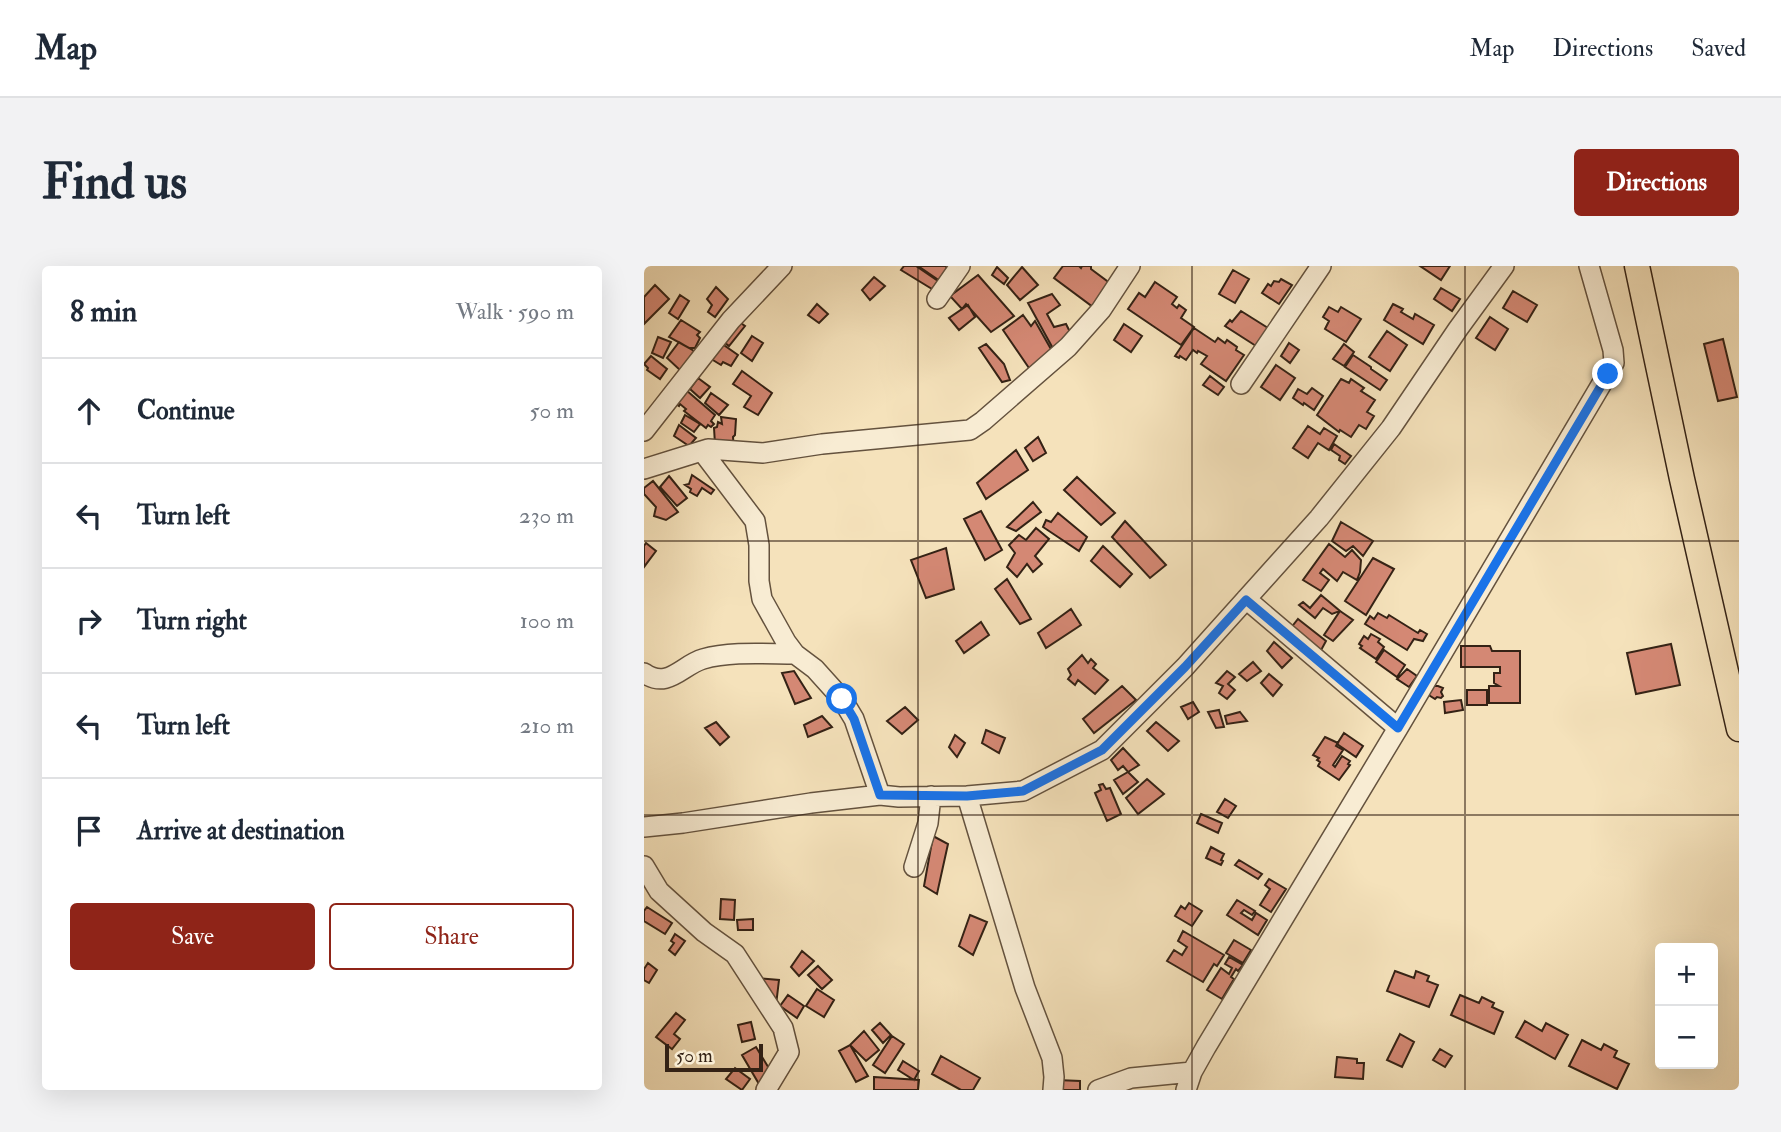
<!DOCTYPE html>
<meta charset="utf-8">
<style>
body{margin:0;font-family:"IM FELL Double Pica",serif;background:#f2f2f3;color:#1f2937}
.controls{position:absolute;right:21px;bottom:21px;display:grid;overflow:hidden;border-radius:7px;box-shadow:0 7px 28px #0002}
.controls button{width:63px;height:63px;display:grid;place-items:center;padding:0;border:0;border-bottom:2px solid #e0e1e3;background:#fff;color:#1f2937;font:35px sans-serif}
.scale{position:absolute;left:21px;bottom:18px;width:98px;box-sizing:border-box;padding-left:7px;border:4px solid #342215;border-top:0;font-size:19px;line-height:24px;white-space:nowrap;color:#342215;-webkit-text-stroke:5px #f8ecd3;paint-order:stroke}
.stop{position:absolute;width:21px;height:21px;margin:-16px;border:5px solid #1a73e8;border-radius:50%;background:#fff}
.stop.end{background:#1a73e8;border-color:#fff;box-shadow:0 2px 7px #0008}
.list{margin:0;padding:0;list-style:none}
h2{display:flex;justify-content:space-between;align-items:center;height:91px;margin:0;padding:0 28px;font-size:30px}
h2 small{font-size:23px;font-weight:400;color:#747a83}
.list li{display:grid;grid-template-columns:46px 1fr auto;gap:21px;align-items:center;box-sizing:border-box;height:105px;padding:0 28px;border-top:2px solid #e0e1e3}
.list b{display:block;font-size:26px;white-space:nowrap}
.list em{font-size:23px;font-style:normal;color:#747a83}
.actions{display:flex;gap:14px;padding:21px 28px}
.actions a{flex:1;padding:16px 0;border:2px solid #8f2418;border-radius:7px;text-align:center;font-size:24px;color:#8f2418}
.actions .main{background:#8f2418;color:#fff}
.icon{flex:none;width:38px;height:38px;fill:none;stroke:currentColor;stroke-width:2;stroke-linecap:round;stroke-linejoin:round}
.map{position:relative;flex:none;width:1095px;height:824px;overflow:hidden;border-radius:7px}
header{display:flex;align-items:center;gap:42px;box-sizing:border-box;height:98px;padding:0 35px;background:#fff;border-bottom:2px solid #e0e1e3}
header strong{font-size:33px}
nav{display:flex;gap:38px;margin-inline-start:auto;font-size:24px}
.intro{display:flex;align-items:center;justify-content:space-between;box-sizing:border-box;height:168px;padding:0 42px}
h1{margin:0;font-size:49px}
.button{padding:18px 32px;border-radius:7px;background:#8f2418;color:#fff;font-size:24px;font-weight:700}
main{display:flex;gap:42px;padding:0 42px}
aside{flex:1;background:#fff;border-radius:7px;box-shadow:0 7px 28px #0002}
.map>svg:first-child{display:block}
.building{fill:#d48874;stroke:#342215;stroke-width:2}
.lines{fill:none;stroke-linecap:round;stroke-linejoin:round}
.minor-casing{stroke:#64523e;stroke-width:22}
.major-casing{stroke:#342215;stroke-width:27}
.minor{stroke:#f8ecd3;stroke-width:19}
.major{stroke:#f5e2bb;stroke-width:24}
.route{stroke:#1a73e8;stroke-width:9}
.grid{fill:none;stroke:#342215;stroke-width:2;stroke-opacity:0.55}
</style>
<header>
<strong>Map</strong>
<nav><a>Map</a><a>Directions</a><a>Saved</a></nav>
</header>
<div class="intro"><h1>Find us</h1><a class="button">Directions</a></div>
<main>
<aside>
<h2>8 min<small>Walk · 590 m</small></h2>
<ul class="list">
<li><svg class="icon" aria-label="ahead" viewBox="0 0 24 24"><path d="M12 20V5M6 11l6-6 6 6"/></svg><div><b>Continue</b></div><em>50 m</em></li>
<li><svg class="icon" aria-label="left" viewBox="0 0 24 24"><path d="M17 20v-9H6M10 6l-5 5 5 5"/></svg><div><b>Turn left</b></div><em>230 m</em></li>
<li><svg class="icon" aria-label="right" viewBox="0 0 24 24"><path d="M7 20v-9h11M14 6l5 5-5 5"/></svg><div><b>Turn right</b></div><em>100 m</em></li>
<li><svg class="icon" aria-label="left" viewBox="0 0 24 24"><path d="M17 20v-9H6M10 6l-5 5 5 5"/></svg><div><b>Turn left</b></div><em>210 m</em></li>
<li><svg class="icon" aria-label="arrive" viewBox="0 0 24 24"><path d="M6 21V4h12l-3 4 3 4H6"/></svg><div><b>Arrive at destination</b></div></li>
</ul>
<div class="actions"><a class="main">Save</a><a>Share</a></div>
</aside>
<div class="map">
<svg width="1095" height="824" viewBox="0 0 1095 824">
<rect width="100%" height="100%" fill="#f5e2bb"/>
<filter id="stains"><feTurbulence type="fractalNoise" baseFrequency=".00286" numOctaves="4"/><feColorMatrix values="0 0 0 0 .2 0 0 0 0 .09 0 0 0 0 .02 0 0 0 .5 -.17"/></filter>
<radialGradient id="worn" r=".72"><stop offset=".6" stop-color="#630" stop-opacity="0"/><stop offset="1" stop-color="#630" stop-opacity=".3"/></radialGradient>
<!-- building -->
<path class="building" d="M260,0H272L294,15L288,23L257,4Z
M274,0H301L305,3L296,15Z
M419,0H435L437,2L438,0H447V3L467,18L449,41L410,12Z
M776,0H806L797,14Z
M353,1L364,12L360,18L348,9Z
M378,1L394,19L376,34L363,19Z
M589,4L605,13L591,37L575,28Z
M334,9L370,50L347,66L322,38L318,43L306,30Z
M230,11L241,20L226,34L218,24Z
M637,13L648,19L635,38L618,27L624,18L627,20L630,15L635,16Z
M511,16L533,31L528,38L533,42L535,39L542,44L537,52L550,61L537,79L484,43L495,27L501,31Z
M11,19L25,33L0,58V31Z
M72,21L84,33L71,51L64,46L68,39L63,33Z
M797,22L816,33L808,45L790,33Z
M869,25L893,39L883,56L859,42Z
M408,28L416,39L403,48L410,61L422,58L431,76L412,88L384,37Z
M36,29L45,35L34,53L25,47Z
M173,38L184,48L175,57L164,49Z
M749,38L759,43L757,46L769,53L771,48L790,59L779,78L740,54Z
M324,39L331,51L315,64L305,52Z
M685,41L694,46L697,41L717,53L702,76L681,63L685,55L679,51Z
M597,45L624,62L612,80L581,60L586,54L588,56Z
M379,49L387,60L391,55L412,92L387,105L359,64Z
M846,51L864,63L851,84L832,72Z
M91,53L101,60L85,80L76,73Z
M37,54L56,66L53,69L56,72L51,82H45L25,71Z
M480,58L498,70L487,86L470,74Z
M550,62L571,76L574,72L581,77L583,74L593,81L592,84L600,89L582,115L557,98L563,90L554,85L553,87L549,84L542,94L536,90L535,92L531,90Z
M743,65L763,79L746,105L725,91Z
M108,70L119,77L108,95L97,87Z
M14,71L27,76L19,92L8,87Z
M1079,73L1093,131L1074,135L1060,78Z
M74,75L94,89L87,100L79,96L77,99L64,91Z
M35,76L50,85L37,105L23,92Z
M645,77L655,84L646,97L637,90Z
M342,78L360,98L366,114L358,116L335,82Z
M700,78L710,86L700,100L689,93Z
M709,89L727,101V103L743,114L736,124L701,101Z
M7,90L23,103L16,113L3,104L4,102L0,98Z
M632,99L651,112L636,134L617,121Z
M98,105L128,127L114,149L100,141L107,130L89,118Z
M566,110L580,121L574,129L559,119Z
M54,112L66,121L56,132L46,123Z
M697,113L705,117L707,113L720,122L717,125L731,134L723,146L730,150L722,163L715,159L707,171L696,164L695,166L673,149Z
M668,122L679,130L670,144L660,137L659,139L649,132L654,123L663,128Z
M42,124L71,149L67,155L70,158L67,161L64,159L62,162L40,145L42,143L36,138L35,140L32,138Z
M67,127L84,139L75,149L61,137Z
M41,149L56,158L50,166L37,157Z
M77,151L92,153L91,169L89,171L90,184L71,178L70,162L73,161L74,156L78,158Z
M35,159L52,172L45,180L30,170Z
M664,160L676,168L680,162L693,170L685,184L674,177L664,192L649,182Z
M394,171L402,187L389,195L381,182Z
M690,178L707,190L701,198L695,194L696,190L687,184Z
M372,184L384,204L342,233L333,217Z
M48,209L70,224L67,228L58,222L53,230L46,226L47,223L41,219L45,218Z
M25,210L43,232L33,240L16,221Z
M433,211L471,247L457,259L420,224Z
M9,215L34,246L22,254L10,250L12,241L0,228V222Z
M389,236L397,246L372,265L363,261Z
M337,245L358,284L341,294L320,253Z
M414,247L443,271L435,285L399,261L402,254L407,256Z
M481,255L522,299L506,312L468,271Z
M697,256L729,275L719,290L709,280L702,285L688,275Z
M392,262L405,273L391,290L398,298L389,306L383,298L373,311L363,301L371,287L365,279L375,269L382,274Z
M2,277L12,285L0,301V280Z
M685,278L701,291L708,284L717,294L716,306L713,314L699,306L693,315L679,303L676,307L685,314L677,325L659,314Z
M459,280L488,308L476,321L447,295Z
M302,282L310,323L282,332L267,294Z
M729,292L750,303L722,349L701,335Z
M363,313L387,353L376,358L351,323Z
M677,329L696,345L688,348L679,342L671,352L655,339L659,336L666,342Z
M427,343L437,359L402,382L394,367Z
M696,345L709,354L689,375L680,369Z
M734,347L743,352L745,349L774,367L776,364L783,368L779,375L770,373L763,384L721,358L726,350L730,353Z
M654,353L682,375L675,388L646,363Z
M337,356L345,369L320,387L312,375Z
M727,368L736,373L734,376L740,381L732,393L716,382L718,380L715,378L720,370L724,373Z
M630,376L648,392L638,402L623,385Z
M1027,378L1036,419L992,428L983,387Z
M817,380H846L848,385H876V437H845V420H855L850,417V407H856V401H817Z
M740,384L761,399L753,411L732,396Z
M438,389L444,397L447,393L452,398L449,402L464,414L451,428L434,414L431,419L424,413L427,409L424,403Z
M609,396L617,405L603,415L595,408Z
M763,403L773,410L765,421L753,413Z
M150,405L167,432L151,438L138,407Z
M583,405L591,411L584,418L591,424L583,433L575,427L579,420L572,417Z
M625,408L638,419L629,430L617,417Z
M478,420L492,434L450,467L439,453Z
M789,420H794L799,422L797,426L799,430L797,432L793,431L791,433L780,426Z
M823,424H843V439H823Z
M817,434L819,444L801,447L800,436Z
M549,436L555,446L544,453L537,441Z
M261,441L274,454L258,468L243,455Z
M575,444L580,461L572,462L564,446Z
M596,446L603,455L583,458L581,450Z
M178,450L188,461L164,471L160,459Z
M72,456L85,471L76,479L61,462Z
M512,456L535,475L524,485L503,465Z
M342,464L361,472L355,487L338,477Z
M700,467L719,480L712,491L693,478Z
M311,469L321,477L313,491L305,481Z
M681,471L694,477L692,480L699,484L689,499L691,501L698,490L706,495L704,498L706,499L695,514L674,500L676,496L673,494L675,492L669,489Z
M479,482L495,499L484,506L479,500L474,504L467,494Z
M484,506L494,516L479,528L470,514Z
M503,513L520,528L494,548L482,532Z
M459,518L462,523L466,522L477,548L463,555L451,527L457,524L455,519Z
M581,533L592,540L584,552L573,546Z
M557,548L578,557L574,567L553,557Z
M289,570L304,578L293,628L280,620Z
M567,581L580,588L577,594L579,595L577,599L562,592Z
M595,594L618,608L614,613L591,599Z
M625,613L642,623L627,646L616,639L626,623L621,619Z
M77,633L91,634L90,654L76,653Z
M593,634L611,645L608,649L600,644L597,647L608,654L612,647L623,654L614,669L583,649Z
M545,637L558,645L548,660L531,650L537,640L541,643Z
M3,641L28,657L21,668L0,655V645Z
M326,649L343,656L329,689L315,680Z
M109,653V664H94L93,654Z
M539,665L580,689L573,700L570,698L559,716L523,695L530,684L538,689L543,681L534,675Z
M31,668L41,675L31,689L25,684L30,677L27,675Z
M590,674L607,684L599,697L582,687Z
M158,685L170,695L155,710L147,701Z
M585,691L599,699L594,705L592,703L587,711L590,713L578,733L563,724L577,702L585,708L588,702L581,698Z
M4,697L13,704L5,717L0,714V703Z
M174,700L188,714L178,723L164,709Z
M751,705L770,712L772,705L785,710L783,715L794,719L785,741L743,725Z
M113,712L135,714L132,739Z
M173,723L190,734L180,751L162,740Z
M144,729L160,740L153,752L136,740Z
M816,729L835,737L838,731L850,737L848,741L859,746L850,768L807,749Z
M32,747L41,754L30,768L36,773L28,783L12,771Z
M881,755L898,765L902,757L924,769L911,793L872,771Z
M107,756L111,773L98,776L94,759Z
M236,757L247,769L239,777L228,764Z
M220,765L235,784L222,795L206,779Z
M756,768L770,776L758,801L743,794Z
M248,770L260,778L241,807L229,799Z
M938,774L957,784L960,778L973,785L970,791L985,798L973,823L925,800Z
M206,779L224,810L212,816L195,785Z
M112,781L129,809L115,818L98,789Z
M796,783L808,790L801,801L789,794Z
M297,790L336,812L329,824H317L288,808Z
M693,791L713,793V797H720L719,813L691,811Z
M259,795L275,805L270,814L254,804Z
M91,802L106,813L98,824L82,813Z
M230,811L275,814L274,824H230Z
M413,814L436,815V824H412Z"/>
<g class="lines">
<!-- minor casing -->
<g class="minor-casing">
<path id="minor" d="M293,33L316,0
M597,118L677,0
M0,165L87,54L138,0
M58,185L111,255L115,279V315L118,333L142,376L151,388L171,403L198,433L210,453L236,529
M0,203L64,183L119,187L178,178L326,164L339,155L424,81L457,44L486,0
M602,333L754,462
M0,407C24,424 38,399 59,393C86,385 123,388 151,388
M323,530L381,722L408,792L410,811L409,824
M0,561L39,557L167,537L236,529L255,531L323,530L379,525L458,484L541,401L675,252L747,162L814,63L860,0
M0,600L15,625L60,666L91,688L139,762L145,786L122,824
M270,601L284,557L287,530
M454,824L487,812L548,806
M542,824L548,806L562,781L754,462L970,97L969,84L945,0"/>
</g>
<!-- major casing -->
<g class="major-casing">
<path id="major" d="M993,0L1038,213L1095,463"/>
</g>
<!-- minor -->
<use href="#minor" class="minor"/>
<!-- major -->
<use href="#major" class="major"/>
</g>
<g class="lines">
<!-- route -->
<path class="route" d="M198,433L210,453L236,529L323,530L379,525L458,484L541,401L602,334L754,462L964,108"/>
</g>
<!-- grid -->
<path class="grid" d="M274,0V824M548,0V824M821,0V824M0,275H1095M0,549H1095"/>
<rect width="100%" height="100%" filter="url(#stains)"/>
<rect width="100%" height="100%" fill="url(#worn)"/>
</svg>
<div class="controls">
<button>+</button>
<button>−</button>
</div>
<div class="scale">50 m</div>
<div class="stop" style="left:198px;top:433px"></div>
<div class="stop end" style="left:964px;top:108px"></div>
</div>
</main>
